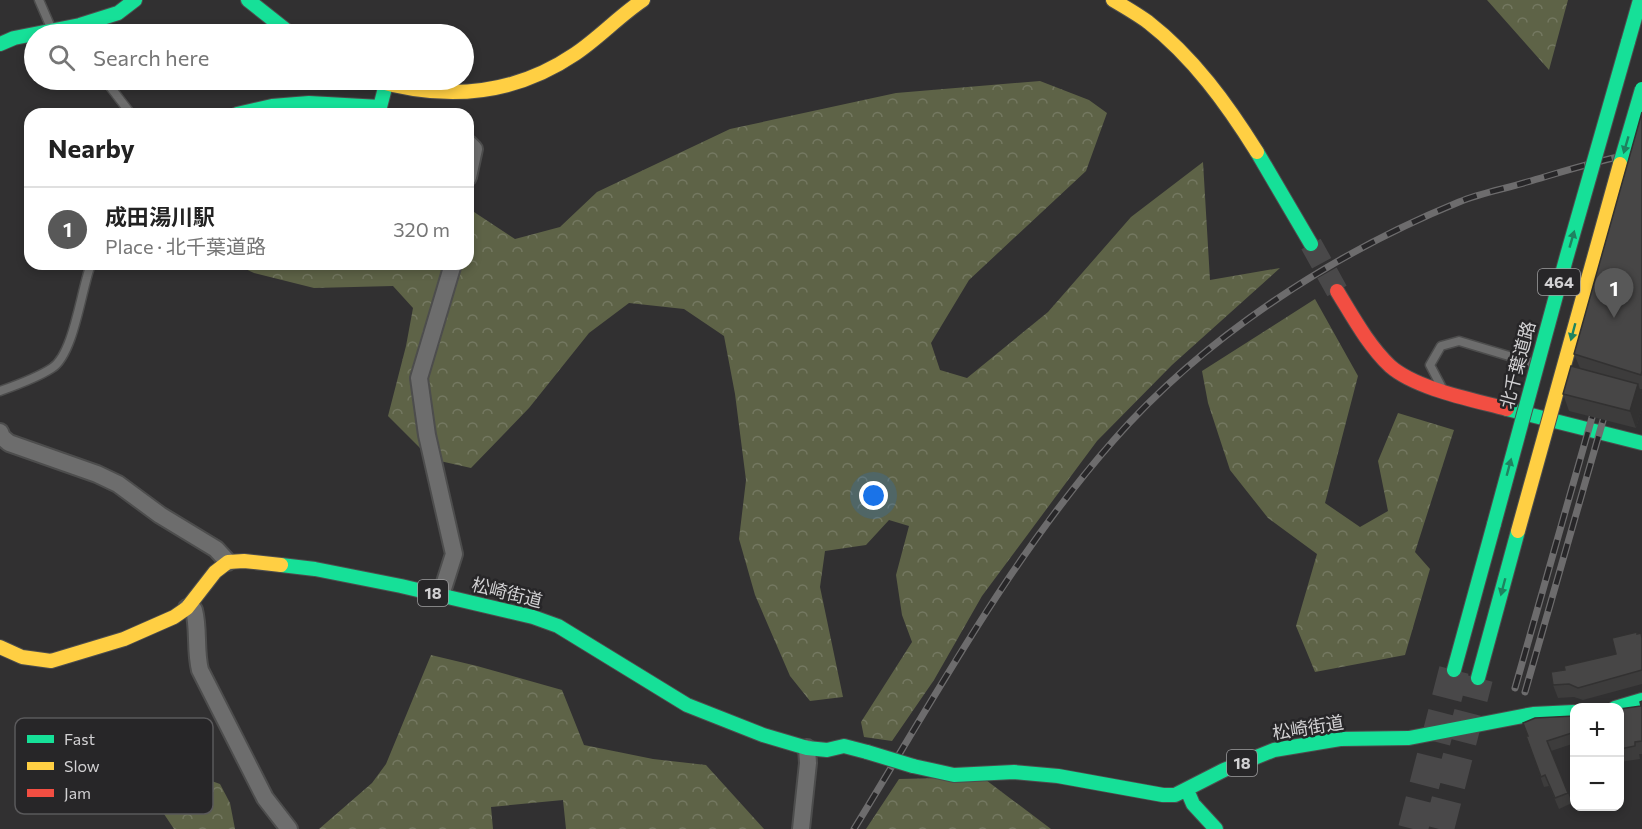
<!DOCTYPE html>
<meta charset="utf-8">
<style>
body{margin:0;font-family:Commissioner,"Noto Sans JP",sans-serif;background:#f2f2f2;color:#222}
.controls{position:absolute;right:18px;bottom:18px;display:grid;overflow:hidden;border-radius:12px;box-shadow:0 3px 9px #0003}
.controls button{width:54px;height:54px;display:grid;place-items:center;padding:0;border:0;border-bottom:2px solid #e0e0e0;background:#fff;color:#222;font:30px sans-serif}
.you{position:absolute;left:874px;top:496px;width:21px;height:21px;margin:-15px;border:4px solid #fff;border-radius:50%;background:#1a73e8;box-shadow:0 0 0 9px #1a73e833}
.badge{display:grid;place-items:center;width:39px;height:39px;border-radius:50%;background:#585858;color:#fff;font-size:20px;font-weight:700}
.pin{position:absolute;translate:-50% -50px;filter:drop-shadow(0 2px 3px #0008)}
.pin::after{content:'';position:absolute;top:32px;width:21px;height:18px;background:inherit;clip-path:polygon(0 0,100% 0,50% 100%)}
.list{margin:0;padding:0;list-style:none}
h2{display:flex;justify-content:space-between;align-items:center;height:78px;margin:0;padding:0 24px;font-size:26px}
h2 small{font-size:20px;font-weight:400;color:#767676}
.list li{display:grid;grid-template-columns:39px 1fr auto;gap:18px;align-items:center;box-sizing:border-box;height:84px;padding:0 24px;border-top:2px solid #e0e0e0}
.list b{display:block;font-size:22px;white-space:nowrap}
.list p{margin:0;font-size:20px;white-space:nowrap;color:#767676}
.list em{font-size:20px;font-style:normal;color:#767676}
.icon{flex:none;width:33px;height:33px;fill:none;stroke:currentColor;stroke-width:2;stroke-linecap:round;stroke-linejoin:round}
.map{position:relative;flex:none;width:1642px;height:829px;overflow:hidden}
.search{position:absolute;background:#fff;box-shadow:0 3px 9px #0003;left:24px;top:24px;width:450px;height:66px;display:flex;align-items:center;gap:15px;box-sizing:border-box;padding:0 21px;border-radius:33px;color:#767676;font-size:22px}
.panel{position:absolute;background:#fff;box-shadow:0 3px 9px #0003;left:24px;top:108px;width:450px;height:162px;border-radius:18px}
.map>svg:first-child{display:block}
.forest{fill:url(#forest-crowns)}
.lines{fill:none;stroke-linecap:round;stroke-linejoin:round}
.secondary-tunnel{stroke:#494849;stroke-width:22;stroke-dasharray:22 11;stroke-linecap:butt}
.highway-tunnel{stroke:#494849;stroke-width:30;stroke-dasharray:30 15;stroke-linecap:butt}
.lane-casing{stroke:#4d4d4d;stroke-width:11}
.street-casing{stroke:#4d4d4d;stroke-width:20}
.fast-casing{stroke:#4d4d4d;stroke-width:16}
.slow-casing{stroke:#4d4d4d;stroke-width:16}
.jam-casing{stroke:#4d4d4d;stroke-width:16}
.lane{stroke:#6d6d6d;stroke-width:8}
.street{stroke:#6d6d6d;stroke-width:16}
.fast{stroke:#16e098;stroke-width:14}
.slow{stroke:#ffcf43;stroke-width:14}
.jam{stroke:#f24e42;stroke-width:14}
.rail-casing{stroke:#6d6c6d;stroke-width:7}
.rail{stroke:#272628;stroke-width:4.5;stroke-dasharray:14;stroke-linecap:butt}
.fast-bridge-casing{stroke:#4d4d4d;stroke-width:16;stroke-linecap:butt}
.slow-bridge-casing{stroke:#4d4d4d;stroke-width:16;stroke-linecap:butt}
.fast-bridge{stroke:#16e098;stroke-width:14}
.slow-bridge{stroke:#ffcf43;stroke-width:14}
.wall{fill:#3d3c3c}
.shaded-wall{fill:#323131}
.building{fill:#474646;stroke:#323131;stroke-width:1.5}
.oneway{fill:#1e8360}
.labels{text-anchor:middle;stroke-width:5;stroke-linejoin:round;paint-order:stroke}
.shield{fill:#272628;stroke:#9f9ea0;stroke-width:1.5}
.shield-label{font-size:16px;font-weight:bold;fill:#d2d1d3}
.street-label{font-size:18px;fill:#d2d1d3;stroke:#272628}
.key{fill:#272628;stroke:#5a595b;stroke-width:1.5}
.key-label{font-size:16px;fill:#d2d1d3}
</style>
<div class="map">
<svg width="1642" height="829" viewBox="0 0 1642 829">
<defs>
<pattern id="forest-crowns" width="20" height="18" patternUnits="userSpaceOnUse" patternTransform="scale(1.5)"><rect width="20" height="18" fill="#5e6347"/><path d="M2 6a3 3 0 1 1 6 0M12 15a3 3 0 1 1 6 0" fill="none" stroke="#747861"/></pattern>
</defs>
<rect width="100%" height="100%" fill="#313031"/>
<!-- forest -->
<path class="forest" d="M1487,0H1568L1549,70Z
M1040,81L1089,100L1107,113L1086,171L969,280L931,343L940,370L967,378L1048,312L1131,217L1203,162L1210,280L1280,268L1172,365L1097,441L982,596L934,680L892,741L864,737L861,722L912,642L902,615L896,575L909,526L889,520L866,545L825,551L820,587L843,697L810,701L790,676L755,595L739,539L746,480L735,394L724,336L684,309L629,303L589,333L529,408L471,468L431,459L388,416L406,346L413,308L393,286L314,288L254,273L235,264H468V208L515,239L560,227L597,192L730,129L896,93Z
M1315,299L1358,376L1325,503L1360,527L1388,511L1378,461L1398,413L1454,430L1415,552L1430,569L1405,655L1315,672L1296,626L1317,554L1268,518L1230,470L1208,403L1202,371Z
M431,655L477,666L562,690L584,745L653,759L706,765L764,829H566L563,800L491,807L493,829H319L372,783L386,764Z
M174,736L192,774L220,784L230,803L235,829H174L154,799Z
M982,777L1051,829H866L899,779Z"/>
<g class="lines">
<!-- secondary-tunnel -->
<path class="secondary-tunnel" d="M1311,244L1337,291"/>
<!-- highway-tunnel -->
<path class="highway-tunnel" d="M1413,829L1454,670
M1439,829L1478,678"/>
<!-- lane casing -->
<g class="lane-casing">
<path id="lane" d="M39,0L52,30
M105,80L131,114
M1441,386L1430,365L1441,346L1459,341L1532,363
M0,391C17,385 37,378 52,368C74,354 81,290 91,264"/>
</g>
<!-- street casing -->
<g class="street-casing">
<path id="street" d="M468,143L474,149L468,177
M0,432L2,437L9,443L97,474L118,484L160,515L216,549L228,562
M441,595L454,554L427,435L419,378L453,264
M187,608L194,610C199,629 195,650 200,670L265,798L289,829
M801,829L808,763L807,748"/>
</g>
<!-- fast casing -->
<g class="fast-casing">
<path id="fast" d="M248,0L291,34
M1628,42L1640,0
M0,44L14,38L80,25L118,13L135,0
M237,114L272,106L309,103L380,107L386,84
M1257,152L1311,244
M1507,409L1642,443
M281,565L315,569L401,586L533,617L558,626L687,705L763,735L807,748L827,750L844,746L867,752
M1454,670L1494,524
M1478,678L1518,531
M1615,708L1642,700
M913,766L954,775L1014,772L1058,776L1163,795H1175L1224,770L1274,750L1340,739L1409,738L1533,714L1574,712
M1187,790L1193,804L1216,829"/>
</g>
<!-- slow casing -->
<g class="slow-casing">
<path id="slow" d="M1113,0C1125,7 1137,14 1148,22C1193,57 1227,104 1257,152
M374,80C445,101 513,96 575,54C599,38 619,16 643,0
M0,647L22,657L51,661L124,639L174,617L187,608L215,572L228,562L244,561L281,565"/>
</g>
<!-- jam casing -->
<g class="jam-casing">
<path id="jam" d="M1337,291C1353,317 1368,345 1390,366C1416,389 1474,400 1507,409"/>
</g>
<!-- lane -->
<use href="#lane" class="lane"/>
<!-- street -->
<use href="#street" class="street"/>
<!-- fast -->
<use href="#fast" class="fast"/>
<!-- slow -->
<use href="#slow" class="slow"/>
<!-- jam -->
<use href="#jam" class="jam"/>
<!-- rail casing -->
<g class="rail-casing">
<path id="rail" d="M1515,688L1597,400
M1525,692L1608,403
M854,829C935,697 1010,558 1113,441C1204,337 1332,254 1459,202C1480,193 1504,189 1527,182C1565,171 1602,159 1642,152"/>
</g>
<!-- rail -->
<use href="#rail" class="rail"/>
<!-- fast-bridge casing -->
<g class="fast-bridge-casing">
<path id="fast-bridge" d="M1620,164L1642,89
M1494,524L1566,259L1628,42
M867,752L913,766"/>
</g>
<!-- slow-bridge casing -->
<g class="slow-bridge-casing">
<path id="slow-bridge" d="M1518,531L1620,164"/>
</g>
<!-- fast-bridge -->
<use href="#fast-bridge" class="fast-bridge"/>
<!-- slow-bridge -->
<use href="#slow-bridge" class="slow-bridge"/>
</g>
<!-- wall -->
<path class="wall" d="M1642,112V389H1640L1642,395V408L1636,428L1569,411L1563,394L1580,368L1574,354Z
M1638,634L1642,638V684L1583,700L1574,697L1558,698L1553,685L1565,670L1616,654Z
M1642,701V754H1639L1640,759L1620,762V709L1641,706Z
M1575,718V743L1551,751L1572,803L1559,809L1549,786L1544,787L1526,736Z"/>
<!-- shaded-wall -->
<path class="shaded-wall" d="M1638,384L1642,395V408L1636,428L1630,411Z"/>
<!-- building -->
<path class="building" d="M1642,112V371L1641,375L1574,354Z
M1571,366L1638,384L1630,411L1563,394Z
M1637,632V634L1641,633L1642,638V670L1578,688L1569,684L1553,685L1551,672L1565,670L1564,666L1616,654L1612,638Z
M1642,701V741L1635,742V746L1620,749V709L1641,706L1640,702Z
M1574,716L1575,732L1547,741L1568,793L1555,798L1545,775L1541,777L1526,736H1528L1523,723L1535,718Z"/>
<!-- one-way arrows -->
<defs><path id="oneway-solid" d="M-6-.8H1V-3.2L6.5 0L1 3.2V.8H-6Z" transform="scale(1.5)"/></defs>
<g class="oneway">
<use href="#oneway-solid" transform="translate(1626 145) rotate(106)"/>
<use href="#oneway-solid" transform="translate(1572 239) rotate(-74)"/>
<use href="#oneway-solid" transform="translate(1573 332) rotate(105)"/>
<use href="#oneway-solid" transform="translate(1509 467) rotate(-75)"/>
<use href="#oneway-solid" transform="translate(1503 587) rotate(105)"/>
</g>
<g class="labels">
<!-- shield labels -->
<g class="shield">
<rect x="1538" y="269" width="42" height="26" rx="4.5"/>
<rect x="418" y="580" width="30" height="26" rx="4.5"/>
<rect x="1227" y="750" width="30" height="26" rx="4.5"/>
</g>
<g class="shield-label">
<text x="1559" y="288">464</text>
<text x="433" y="599">18</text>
<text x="1242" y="769">18</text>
</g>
<!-- street labels -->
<g class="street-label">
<text transform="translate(1518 365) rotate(-75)" y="6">北千葉道路</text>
<text transform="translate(507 593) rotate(14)" y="6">松崎街道</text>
<text transform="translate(1308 728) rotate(-9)" y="6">松崎街道</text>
</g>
</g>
<!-- legend -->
<rect x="15" y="718" width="198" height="96" rx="9" class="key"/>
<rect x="27" y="735" width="27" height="8" fill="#16e098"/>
<rect x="27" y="762" width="27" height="8" fill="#ffcf43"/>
<rect x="27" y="789" width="27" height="8" fill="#f24e42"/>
<g class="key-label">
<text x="64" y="745">Fast</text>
<text x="64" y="772">Slow</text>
<text x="64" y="799">Jam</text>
</g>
</svg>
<div class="controls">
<button>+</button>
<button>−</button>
</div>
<div class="you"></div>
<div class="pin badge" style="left:1614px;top:318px">1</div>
<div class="search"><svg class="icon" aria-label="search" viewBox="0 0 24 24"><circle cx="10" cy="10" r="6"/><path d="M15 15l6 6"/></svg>Search here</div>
<section class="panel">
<h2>Nearby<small></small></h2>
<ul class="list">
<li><span class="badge">1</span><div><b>成田湯川駅</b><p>Place · 北千葉道路</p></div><em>320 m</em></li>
</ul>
</section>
</div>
